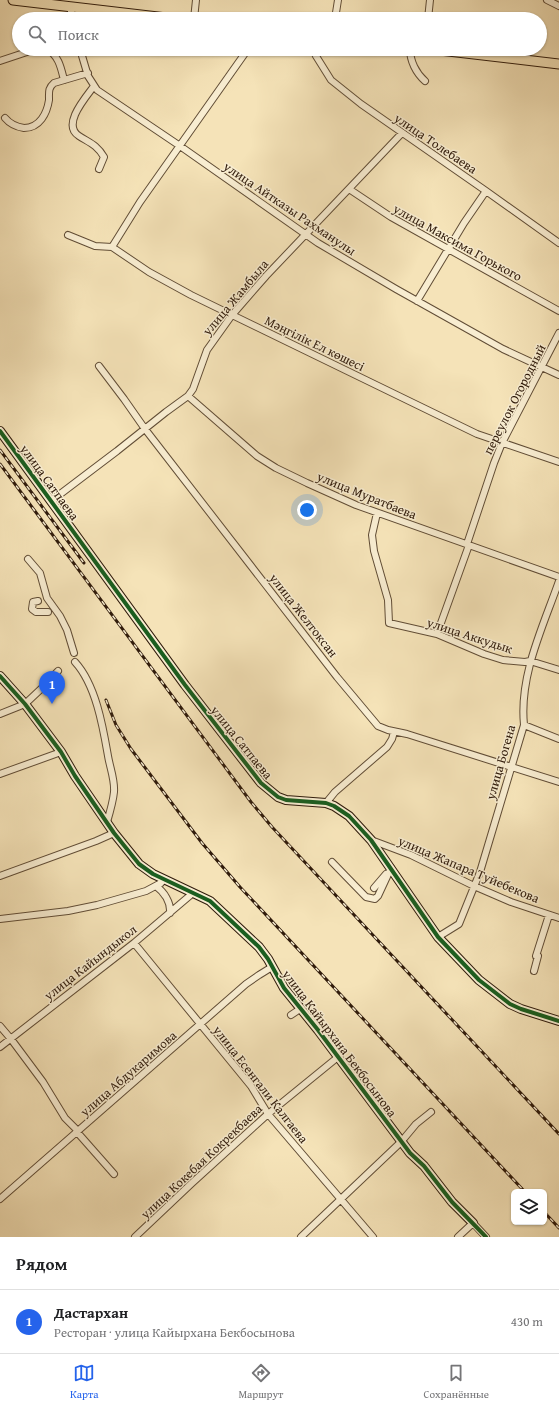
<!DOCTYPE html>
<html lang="ru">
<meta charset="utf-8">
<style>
body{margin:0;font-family:"Gentium Book Plus",serif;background:#f2f2f2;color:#202124}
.controls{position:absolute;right:12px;bottom:12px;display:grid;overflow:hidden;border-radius:6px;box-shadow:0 1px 3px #0004}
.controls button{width:36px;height:36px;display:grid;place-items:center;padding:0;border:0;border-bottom:1px solid #e0e0e0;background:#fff;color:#202124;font:20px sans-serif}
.you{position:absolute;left:307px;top:510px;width:14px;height:14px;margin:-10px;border:3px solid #fff;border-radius:50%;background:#1a73e8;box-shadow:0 0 0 6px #1a73e833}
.badge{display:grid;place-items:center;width:26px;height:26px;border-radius:50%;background:#2563eb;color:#fff;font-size:13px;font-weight:700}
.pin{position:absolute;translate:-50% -33px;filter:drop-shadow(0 1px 2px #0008)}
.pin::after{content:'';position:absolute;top:21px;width:14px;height:12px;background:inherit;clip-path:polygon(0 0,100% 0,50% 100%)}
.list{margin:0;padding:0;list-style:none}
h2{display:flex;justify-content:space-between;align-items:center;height:52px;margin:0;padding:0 16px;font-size:17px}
h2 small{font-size:13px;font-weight:400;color:#757577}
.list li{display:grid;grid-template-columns:26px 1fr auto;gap:12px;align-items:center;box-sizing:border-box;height:64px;padding:0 16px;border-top:1px solid #e0e0e0}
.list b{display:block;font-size:15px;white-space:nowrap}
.list p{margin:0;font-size:13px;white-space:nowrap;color:#757577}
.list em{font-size:13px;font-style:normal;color:#757577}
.icon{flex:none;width:22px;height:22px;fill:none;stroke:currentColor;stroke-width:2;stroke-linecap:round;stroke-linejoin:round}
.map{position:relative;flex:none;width:559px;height:1237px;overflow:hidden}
.search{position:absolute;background:#fff;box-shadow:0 1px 3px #0004;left:12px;right:12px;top:12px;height:44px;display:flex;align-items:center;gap:10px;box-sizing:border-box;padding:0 14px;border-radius:22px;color:#757577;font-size:15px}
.sheet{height:116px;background:#fff}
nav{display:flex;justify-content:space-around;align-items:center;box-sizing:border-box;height:56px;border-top:1px solid #e0e0e0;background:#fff;font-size:11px;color:#757577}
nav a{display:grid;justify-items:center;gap:2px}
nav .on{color:#2563eb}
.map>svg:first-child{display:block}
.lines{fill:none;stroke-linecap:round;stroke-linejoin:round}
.street-casing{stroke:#614d36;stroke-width:8}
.secondary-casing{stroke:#301b0b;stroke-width:10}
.primary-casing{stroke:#301b0b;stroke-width:11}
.street{stroke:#f8edd1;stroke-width:6}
.secondary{stroke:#f8edd1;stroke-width:8}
.primary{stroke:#f5e3b8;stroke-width:9}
.rail-casing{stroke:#301b0b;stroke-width:3}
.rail{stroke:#f8edd1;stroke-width:1.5;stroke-dasharray:4.5;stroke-linecap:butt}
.cycleway-casing{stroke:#f8edd1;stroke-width:6}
.cycleway{stroke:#1b5e20;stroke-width:4}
.labels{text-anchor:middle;stroke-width:3;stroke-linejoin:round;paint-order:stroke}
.street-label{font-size:13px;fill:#301b0b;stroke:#f8edd1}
</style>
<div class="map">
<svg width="559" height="1237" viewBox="0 0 559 1237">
<rect width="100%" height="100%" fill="#f5e3b8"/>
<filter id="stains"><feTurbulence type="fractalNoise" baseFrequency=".005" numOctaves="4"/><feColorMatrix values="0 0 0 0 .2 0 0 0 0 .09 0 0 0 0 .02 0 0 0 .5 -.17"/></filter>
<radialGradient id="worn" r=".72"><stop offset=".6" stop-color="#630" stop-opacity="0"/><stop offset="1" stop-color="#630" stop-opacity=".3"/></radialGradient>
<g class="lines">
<!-- street casing -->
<g class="street-casing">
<path id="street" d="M547,0L559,6
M70,7L73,19
M194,19L196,0
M335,19L338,0
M428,19L430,0
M47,49C59,56 61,68 64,80
M80,49L88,76L97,90L180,146L318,243L396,289L503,349L559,375
M313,49L316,56L331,80L361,104L486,191L559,243
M410,49C410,61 416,73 425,81
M0,61L36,49
M94,86C86,97 61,125 79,136C90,143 97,145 104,157L99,169
M5,118C10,124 17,127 24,128C40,128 47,113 49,100C49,92 48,88 54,83L88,73
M349,189L391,217L559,311
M68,235L95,246L112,247L149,272L191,295L477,434L559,462
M112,247L140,202L248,49
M417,301L464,223L486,191
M99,366L124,399L145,429L337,677L378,726L388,730L407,734L559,782
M188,396L257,456L276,468L307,483L356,505L559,577
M51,501L117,451L166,412L188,396L193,389L207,350L232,315L266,276L402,133
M377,513L372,535L374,551L388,600L389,623L437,634L484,654L503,660L525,662L530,661L559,670
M467,544L494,463L502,443L559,333
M28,559L40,573L47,598L60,616L67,630L74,653
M38,601L33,602L32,609L36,612H48
M437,634L469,545
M75,662C96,685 103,727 108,756C110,768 115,780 114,792C113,802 110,812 107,822
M0,714L25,704L42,688L58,671
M524,725L559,739
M0,774L61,752
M326,803L335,792L387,747L392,739L394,732
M371,840L411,855L474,886L511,902L559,918
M332,862L366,897L375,899L378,896L391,868
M0,876L96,841L114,833
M156,886C164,892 171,902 170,913
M374,888L386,874
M0,919L68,911L97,905L146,891L161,883L164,879
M438,937L459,924L480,872L524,725C519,675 543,627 559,581
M134,943L251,1086L268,1114L373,1237
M536,956L549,915
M534,971L538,956
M291,1015L300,1009
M0,1026L11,1039L43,1082L65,1118L78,1131
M0,1047L134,943L193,893
M77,1132L114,1174
M0,1199L246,984L259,975L272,967
M135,1237L192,1183L268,1114L338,1057
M301,1237L401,1142L416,1124L431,1112
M458,1237L473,1223L486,1237"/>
</g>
<!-- secondary casing -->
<g class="secondary-casing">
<path id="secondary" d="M0,431L185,685L261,783L278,797L286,800L326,803L334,806L349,816L371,840L438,937L479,980L510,1004L521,1009L559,1021
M0,676L25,704L61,752L75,776L114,833L139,864L153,874L210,901L259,947L268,959L284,988L318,1030L410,1153L424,1166L452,1202L473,1223"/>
</g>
<!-- primary casing -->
<g class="primary-casing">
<path id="primary" d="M13,0L175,19
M431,49L559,64"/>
</g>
<!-- street -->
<use href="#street" class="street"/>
<!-- secondary -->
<use href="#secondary" class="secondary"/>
<!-- primary -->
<use href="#primary" class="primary"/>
<!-- rail casing -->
<g class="rail-casing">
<path id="rail" d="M0,450L84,563
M0,464L251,802L272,827L370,932L559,1134
M106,700L116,725L131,749L202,843L240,887L525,1192
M544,1212L559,1228"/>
</g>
<!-- rail -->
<use href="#rail" class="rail"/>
<!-- cycleway casing -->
<g class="cycleway-casing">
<path id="cycleway" d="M0,431L185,685L261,783L278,797L286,800L326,803L334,806L349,816L371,840L438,937L479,980L510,1004L521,1009L559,1021
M0,676L25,704L61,752L75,776L114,833L139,864L153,874L210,901L259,947L268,959L284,988L318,1030L410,1153L424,1166L452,1202L486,1237"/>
</g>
<!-- cycleway -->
<use href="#cycleway" class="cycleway"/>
</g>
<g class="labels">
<!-- street labels -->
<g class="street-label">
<text transform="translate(436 143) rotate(34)" y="5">улица Толебаева</text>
<text transform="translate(290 208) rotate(34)" y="5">улица Айтказы Рахманулы</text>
<text transform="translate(458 242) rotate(29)" y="5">улица Максима Горького</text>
<text transform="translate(235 297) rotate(-50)" y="5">улица Жамбыла</text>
<text transform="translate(315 343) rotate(26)" y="5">Мәңгілік Ел көшесі</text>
<text transform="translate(514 399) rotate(-63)" y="5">переулок Огородный</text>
<text transform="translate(50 482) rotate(54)" y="5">улица Сатпаева</text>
<text transform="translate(367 495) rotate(22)" y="5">улица Муратбаева</text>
<text transform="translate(304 615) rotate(52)" y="5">улица Желтоксан</text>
<text transform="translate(470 635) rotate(18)" y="5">улица Аккудык</text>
<text transform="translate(242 742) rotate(51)" y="5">улица Сатпаева</text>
<text transform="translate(500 762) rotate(-74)" y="5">улица Богена</text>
<text transform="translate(469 869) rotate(23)" y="5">улица Жапара Туйебекова</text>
<text transform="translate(90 962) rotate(-38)" y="5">улица Кайындыкол</text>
<text transform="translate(340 1043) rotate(53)" y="5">улица Кайырхана Бекбосынова</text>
<text transform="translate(128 1073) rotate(-41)" y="5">улица Абдукаримова</text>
<text transform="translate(261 1084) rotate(52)" y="5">улица Есенгали Калгаева</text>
<text transform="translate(201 1161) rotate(-43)" y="5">улица Кокебая Кокрекбаева</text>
</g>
</g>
<rect width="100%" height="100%" filter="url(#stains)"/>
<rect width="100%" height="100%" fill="url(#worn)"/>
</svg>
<div class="controls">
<button><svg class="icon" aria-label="layers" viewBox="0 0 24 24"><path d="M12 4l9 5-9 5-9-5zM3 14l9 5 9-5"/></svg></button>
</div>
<div class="you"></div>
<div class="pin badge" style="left:52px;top:704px">1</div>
<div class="search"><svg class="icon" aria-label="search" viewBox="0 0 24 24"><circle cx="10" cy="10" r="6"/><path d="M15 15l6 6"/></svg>Поиск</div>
</div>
<section class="sheet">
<h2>Рядом<small></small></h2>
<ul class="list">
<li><span class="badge">1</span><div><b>Дастархан</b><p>Ресторан · улица Кайырхана Бекбосынова</p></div><em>430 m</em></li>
</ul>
</section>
<nav>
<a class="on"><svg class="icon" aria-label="map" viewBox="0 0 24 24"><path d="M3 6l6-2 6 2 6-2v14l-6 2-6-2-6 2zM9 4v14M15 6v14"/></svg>Карта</a>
<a><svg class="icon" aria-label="directions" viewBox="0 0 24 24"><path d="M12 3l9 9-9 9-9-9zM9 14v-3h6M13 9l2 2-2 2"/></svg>Маршрут</a>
<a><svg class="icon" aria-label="saved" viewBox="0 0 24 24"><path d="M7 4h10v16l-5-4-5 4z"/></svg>Сохранённые</a>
</nav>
